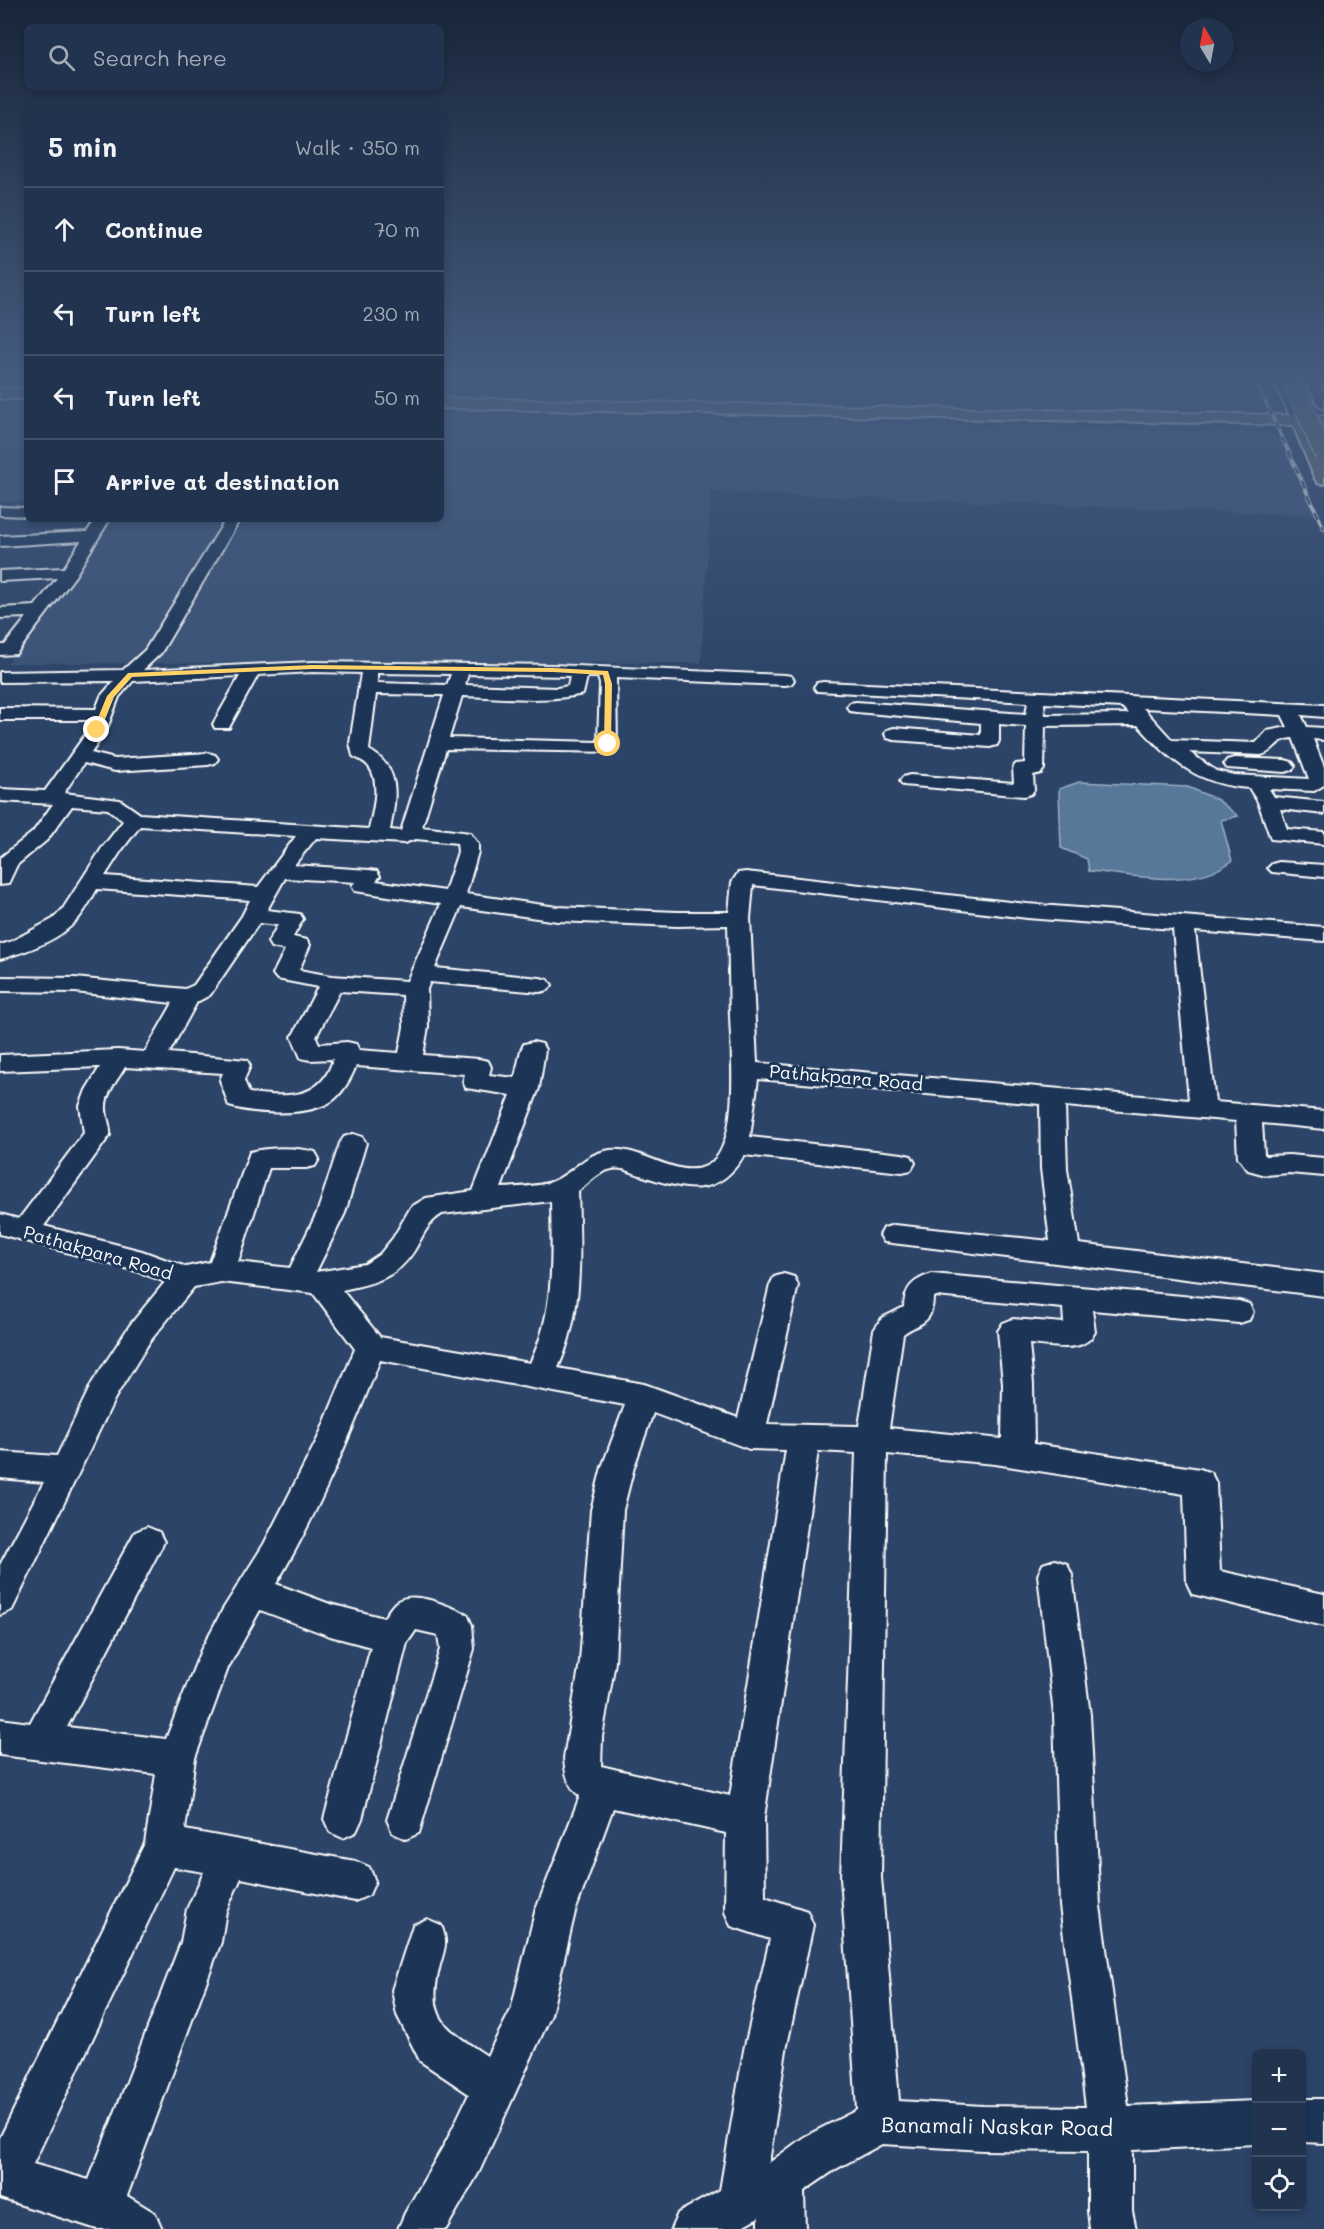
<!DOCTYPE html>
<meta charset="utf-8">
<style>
body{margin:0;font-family:Mali,sans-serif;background:#293b55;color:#f1f3f6}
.controls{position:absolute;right:18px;bottom:18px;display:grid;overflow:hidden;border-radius:9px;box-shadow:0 3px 9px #0003}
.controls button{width:54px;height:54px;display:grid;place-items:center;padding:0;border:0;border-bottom:2px solid #3e4e66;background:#21334e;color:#f1f3f6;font:30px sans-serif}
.compass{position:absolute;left:1180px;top:18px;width:54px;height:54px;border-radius:50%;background:#21334e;box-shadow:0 3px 9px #0003;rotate:350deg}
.stop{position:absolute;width:18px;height:18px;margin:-14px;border:4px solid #ffd166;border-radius:50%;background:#fff}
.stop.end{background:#ffd166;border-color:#fff;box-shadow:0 2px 6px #0008}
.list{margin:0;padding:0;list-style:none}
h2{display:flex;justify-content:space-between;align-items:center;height:78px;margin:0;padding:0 24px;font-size:26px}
h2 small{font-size:20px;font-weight:400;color:#a2aab6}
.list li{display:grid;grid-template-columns:39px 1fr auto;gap:18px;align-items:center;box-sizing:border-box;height:84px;padding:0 24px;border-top:2px solid #3e4e66}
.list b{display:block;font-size:22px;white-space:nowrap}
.list em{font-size:20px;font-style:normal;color:#a2aab6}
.icon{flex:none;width:33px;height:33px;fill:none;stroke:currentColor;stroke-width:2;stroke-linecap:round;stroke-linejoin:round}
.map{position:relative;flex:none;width:1324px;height:2229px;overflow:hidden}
.search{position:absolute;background:#21334e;box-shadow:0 3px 9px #0003;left:24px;top:24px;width:420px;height:66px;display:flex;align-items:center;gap:15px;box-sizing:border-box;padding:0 21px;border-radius:9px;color:#a2aab6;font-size:22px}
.panel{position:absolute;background:#21334e;box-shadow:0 3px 9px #0003;left:24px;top:108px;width:420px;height:414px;border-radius:9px}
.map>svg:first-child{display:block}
.built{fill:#3a5376}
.water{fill:#58789a;stroke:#9baec2;stroke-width:1.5}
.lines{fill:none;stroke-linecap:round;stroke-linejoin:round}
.minor-casing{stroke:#fff;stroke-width:4}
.major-casing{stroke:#fff;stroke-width:4}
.minor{fill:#1d3557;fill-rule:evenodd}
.major{fill:#6b706d;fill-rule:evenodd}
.rail-casing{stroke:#fff;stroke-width:4}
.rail{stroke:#1d3557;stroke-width:2;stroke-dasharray:8;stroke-linecap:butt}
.highway-bridge-casing{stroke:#fff;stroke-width:20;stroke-linecap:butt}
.highway-bridge{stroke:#6b706d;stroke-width:18}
.route{fill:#ffd166}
.labels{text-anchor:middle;stroke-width:6;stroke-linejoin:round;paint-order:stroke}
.street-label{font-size:18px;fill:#fff;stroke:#1d3557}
.near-street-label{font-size:21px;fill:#fff;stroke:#1d3557}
</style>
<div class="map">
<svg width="1324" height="2229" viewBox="0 0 1324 2229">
<rect width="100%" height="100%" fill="#2c4468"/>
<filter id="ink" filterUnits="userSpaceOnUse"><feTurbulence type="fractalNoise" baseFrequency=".0167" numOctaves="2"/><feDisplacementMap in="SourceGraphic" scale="12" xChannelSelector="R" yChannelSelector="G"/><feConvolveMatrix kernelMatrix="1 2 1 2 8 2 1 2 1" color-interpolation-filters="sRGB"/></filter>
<g filter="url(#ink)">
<!-- built -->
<path class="built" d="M11,404H27V502L0,501V413Z
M441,413L1264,432L1287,438L1315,515L711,492L701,663H8L109,519H441Z"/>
<!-- water -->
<path class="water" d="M1079,782L1188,787L1218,800L1238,816L1221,820L1232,861C1193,890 1134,875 1089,871L1087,859L1061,848L1059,789Z"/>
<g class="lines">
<!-- minor casing -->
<g class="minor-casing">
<path id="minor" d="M1273,379H1285L1306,421L1304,424L1299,425L1292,421Z
M1304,379H1316L1324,393V409L1318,405Z
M0,507L27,508V516L0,515Z
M96,519H110L75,576L16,654L0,655V645H5L27,617L0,618V608L35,606L57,578L0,581V571L64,568L81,541L0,546V536L87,532Z
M226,519H240L161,653L143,670L313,662L553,665L785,675L791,676L794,680L791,684L785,685L616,678L617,748L614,752L446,749L422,827L470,833L478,844V852L466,894L557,907L677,912H729L732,882L738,873L746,872L1027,904L1324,927V941L1195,931L1215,1102L1324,1111V1129L1262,1123L1264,1154L1266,1156L1289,1155L1324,1158V1176L1289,1173L1266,1175L1248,1170L1238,1157L1236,1121L1065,1106L1067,1169L1079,1244L1324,1274V1296L884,1242L880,1235L884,1228L894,1225L1050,1241L1041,1169L1040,1104L758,1079L750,1137L902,1154L911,1156L915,1163L911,1170L902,1172L744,1155C718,1199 686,1190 643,1176C632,1173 624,1167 612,1169C599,1171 588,1184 578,1191C580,1252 584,1312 558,1368L644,1384L738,1418L770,1285L774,1277L784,1274L794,1277L798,1285L767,1424L859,1426L874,1330L882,1318L904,1307C905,1287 913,1280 932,1274L1239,1301L1249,1304L1253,1312L1249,1320L1239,1323L1092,1310L1095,1332C1083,1355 1051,1345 1029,1344L1033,1384L1034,1444L1200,1469L1211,1473L1216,1483L1220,1571L1324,1594V1626L1192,1594L1187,1583L1184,1494L995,1464L887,1454L881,1877L899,2101L983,2106L1086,2107L1060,1906L1054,1715L1038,1575L1043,1564L1055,1560L1067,1564L1072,1575L1090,1715L1100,1906L1128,2106L1256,2101V2144L1132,2150V2211L1136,2229H1090L1088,2211V2151L983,2150L882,2144L836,2169L804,2191L805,2229H759V2217L738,2229H671L678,2213L720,2190L744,2050L770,1939L731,1926L725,1912L726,1833L613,1808L575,1912L551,2015L479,2172L446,2229H398L405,2213L447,2140L469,2094L420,2061L397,2015L392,1990L413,1925L427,1919L441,1925C448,1942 445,1947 440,1965C426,2019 445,2028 487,2056L511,2010L535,1912L580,1796C568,1788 565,1772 564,1758L580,1662L591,1510L602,1467L625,1405L380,1360C350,1436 318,1514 276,1584L330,1604L384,1618C387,1613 391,1607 395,1603C412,1588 450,1607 467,1614L472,1625L474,1649L419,1833L406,1839L393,1833L387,1820L440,1649L438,1635L416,1630L407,1643L362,1819L356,1832L343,1838L330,1832L324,1819L371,1647L330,1636L260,1610L228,1668L195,1758L185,1830L355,1861L369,1867L375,1881L369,1895L355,1901L241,1878L226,1911L221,1942L127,2196L155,2213L162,2229H97L0,2198V2138L145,1843L156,1774L0,1755V1719L30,1723L135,1532L147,1527L159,1532L164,1542L67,1727L166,1739L201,1650L223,1609L264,1544L318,1438L355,1349L313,1293L221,1282L194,1287L150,1341L115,1398L12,1610L0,1615V1565L44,1482L0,1478V1452L57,1456L92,1383L130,1325L165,1282L136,1271L0,1234V1214L19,1219L84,1133L80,1106L86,1090L100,1067L0,1071V1055L118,1050L145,1052L173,1003L75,992L0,991V977L75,978L185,989L194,985L242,916L250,900L97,889C91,899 85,912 76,921C58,941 26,952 0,959V945L10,942L53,919L62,910L102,848L123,821L108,809L72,806L47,840L17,865L8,884L0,885V858L33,832L53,804L0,801V789L45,791L88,731L92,720H0V708L96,709L101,696L114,681L0,682V672L123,670L145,650ZM313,672L361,673L350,743L353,756C358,759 366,762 369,767C381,782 373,812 369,829L140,814L120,800L64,793L84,763L115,771L208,765L215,763L218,759L215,755L208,753L115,759L91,753L106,731L119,697L133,681L240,676L213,724L215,728H229L231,724L258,675ZM377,673L451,674L447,685L377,683ZM468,674L570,676L568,686L557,688L465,685ZM587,677H598L600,684L598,742L449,738L462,696C501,697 545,703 583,694ZM376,694L444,695L401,831L390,830C396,797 402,769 369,750ZM140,826L296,836L258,887L105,876L121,851ZM316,838L404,843L416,839L457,843L458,852L445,891L376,881L380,876L377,871L369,870L294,865ZM285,878L355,882L352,886L355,891L441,904L407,981L332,976L299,970L310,945L307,940L293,937L303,919L300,914L267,910ZM753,885L1027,918L1173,929L1189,1100L757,1063L750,918ZM461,907L557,921L677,926L728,925C729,955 729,986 730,1016C731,1048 742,1154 704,1167C675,1178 640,1146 610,1150C583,1154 574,1173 551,1182C536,1187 517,1187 501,1188L539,1088L545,1050L542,1044L533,1042L524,1044L521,1050L515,1078L489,1075L491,1067L488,1061L479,1059L423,1055L428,1027L427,989L430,982L540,992L548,990L552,985L548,980L540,978L435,968ZM259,923L278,925L268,942L271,947L285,950L273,974L277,979L318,987L292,1037L301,1058L310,1060L333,1059C322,1101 284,1097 249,1093L244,1080L250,1066L247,1060L169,1053L197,1002L210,995ZM340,991L403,995L404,1027L399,1053L359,1050L356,1044L347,1042L319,1044L316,1037ZM356,1066L465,1074L463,1082L466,1088L511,1095L473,1191L426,1198L411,1207L393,1238L380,1254L365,1264L316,1272L345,1213L366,1143L362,1137L353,1134L344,1137L340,1143L317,1213L290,1268L238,1262L269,1168H306L315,1166L319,1159L315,1152C296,1147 269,1147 250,1152L210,1262L186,1267L142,1251L44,1226L110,1135C111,1125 105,1116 106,1106C106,1093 119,1078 125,1067L223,1073L220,1080L229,1106C256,1114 307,1117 332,1101C343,1093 351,1078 356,1066ZM551,1201C552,1256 555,1313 530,1363L380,1337L342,1290C372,1284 397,1278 414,1251C423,1236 427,1223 442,1214ZM936,1296L1063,1308L1064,1323L1013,1319L1003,1323L998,1331L1003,1384L1002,1439L889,1428L903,1334C921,1321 932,1325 933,1298ZM653,1413L749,1449L786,1450L730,1796L601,1766L602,1737L615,1662L623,1510L634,1467ZM818,1451L856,1453L841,1877L857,2110L804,2137L769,2163L786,2050L813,1925L807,1911L765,1897L764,1818ZM174,1867L204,1872L187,1909L181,1942L89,2180L33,2164Z
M823,682L1324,705V717L1301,715L1307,727L1324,728V740L1313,739L1324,767V785L1314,791L1269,789L1274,797L1324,802V814L1280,809L1287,829L1324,832V844L1271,839L1258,802L1249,788C1199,785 1170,761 1138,725L1045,726L1044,769L1041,773L1033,775L1034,790L1031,794L1024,796L903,785L900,781L903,777L910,775L1014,783L1013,768L1016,764L1025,763L1026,726L999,724V741L997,745L990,747L894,740L887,738L885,734L887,730L894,728L981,735V723L856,712L850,711L847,707L850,703L856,702L1026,714L1028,702L817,691L814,687L817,683ZM1044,703L1122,707L1129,714L1045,715ZM1143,708L1282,715L1288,727L1267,731L1256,743L1172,740ZM1293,738L1309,779L1234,775L1216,771L1189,752L1261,755C1276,751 1275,739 1293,738Z
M1234,758L1285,760L1292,762L1295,766L1292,770L1285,772L1227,768L1224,764L1227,760Z
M1279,862L1324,865V877L1272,872L1268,868L1272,864Z
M1302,2099H1324V2143L1302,2142Z"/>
</g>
<!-- major casing -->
<g class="major-casing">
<path id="major" d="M0,389H27V399H0Z
M441,398L1324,416V426H1309L1324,459V484L1318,483L1315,479L1293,425L441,408Z"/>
</g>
<!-- minor -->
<use href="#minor" class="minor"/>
<!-- major -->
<use href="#major" class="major"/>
<!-- rail casing -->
<g class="rail-casing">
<path id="rail" d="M1255,379L1324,529"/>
</g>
<!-- rail -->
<use href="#rail" class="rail"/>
<!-- highway-bridge casing -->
<g class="highway-bridge-casing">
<path id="highway-bridge" d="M1291,379L1324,455"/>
</g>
<!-- highway-bridge -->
<use href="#highway-bridge" class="highway-bridge"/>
</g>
</g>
<!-- sky -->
<linearGradient id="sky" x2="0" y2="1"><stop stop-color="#182539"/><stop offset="0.55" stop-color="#455c80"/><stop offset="1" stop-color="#455c80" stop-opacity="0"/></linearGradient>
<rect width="1324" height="691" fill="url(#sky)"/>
<!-- route -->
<path class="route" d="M313,665L553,668L608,671L612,684L611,744L608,746L604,744L605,684L603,675L553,672L313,669L132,677L114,697L100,732L93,730L107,696L128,673Z"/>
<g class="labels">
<!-- street labels -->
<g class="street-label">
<text transform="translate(846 1078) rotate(5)" y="6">Pathakpara Road</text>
<text transform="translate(98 1253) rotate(16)" y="6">Pathakpara Road</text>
</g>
<!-- near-street labels -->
<g class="near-street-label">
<text transform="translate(997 2127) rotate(1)" y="7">Banamali Naskar Road</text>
</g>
</g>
</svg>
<div class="controls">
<button>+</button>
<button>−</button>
<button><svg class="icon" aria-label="locate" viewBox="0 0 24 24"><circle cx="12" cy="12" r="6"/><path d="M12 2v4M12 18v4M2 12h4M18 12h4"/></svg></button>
</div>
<svg class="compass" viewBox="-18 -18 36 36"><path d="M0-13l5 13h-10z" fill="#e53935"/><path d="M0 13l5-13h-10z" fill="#a2aab6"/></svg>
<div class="stop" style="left:608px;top:744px"></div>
<div class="stop end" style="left:97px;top:730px"></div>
<div class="search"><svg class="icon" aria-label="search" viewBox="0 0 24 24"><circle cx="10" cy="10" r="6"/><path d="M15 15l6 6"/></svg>Search here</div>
<section class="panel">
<h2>5 min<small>Walk · 350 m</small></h2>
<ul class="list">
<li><svg class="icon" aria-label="ahead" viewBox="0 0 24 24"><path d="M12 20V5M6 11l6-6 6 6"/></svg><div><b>Continue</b></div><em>70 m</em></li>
<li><svg class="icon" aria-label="left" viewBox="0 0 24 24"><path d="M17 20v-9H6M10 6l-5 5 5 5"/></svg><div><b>Turn left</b></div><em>230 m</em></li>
<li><svg class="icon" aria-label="left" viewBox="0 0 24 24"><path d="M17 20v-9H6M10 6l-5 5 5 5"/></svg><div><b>Turn left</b></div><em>50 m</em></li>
<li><svg class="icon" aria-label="arrive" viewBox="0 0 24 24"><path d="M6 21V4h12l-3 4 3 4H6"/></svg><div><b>Arrive at destination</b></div></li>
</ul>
</section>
</div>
